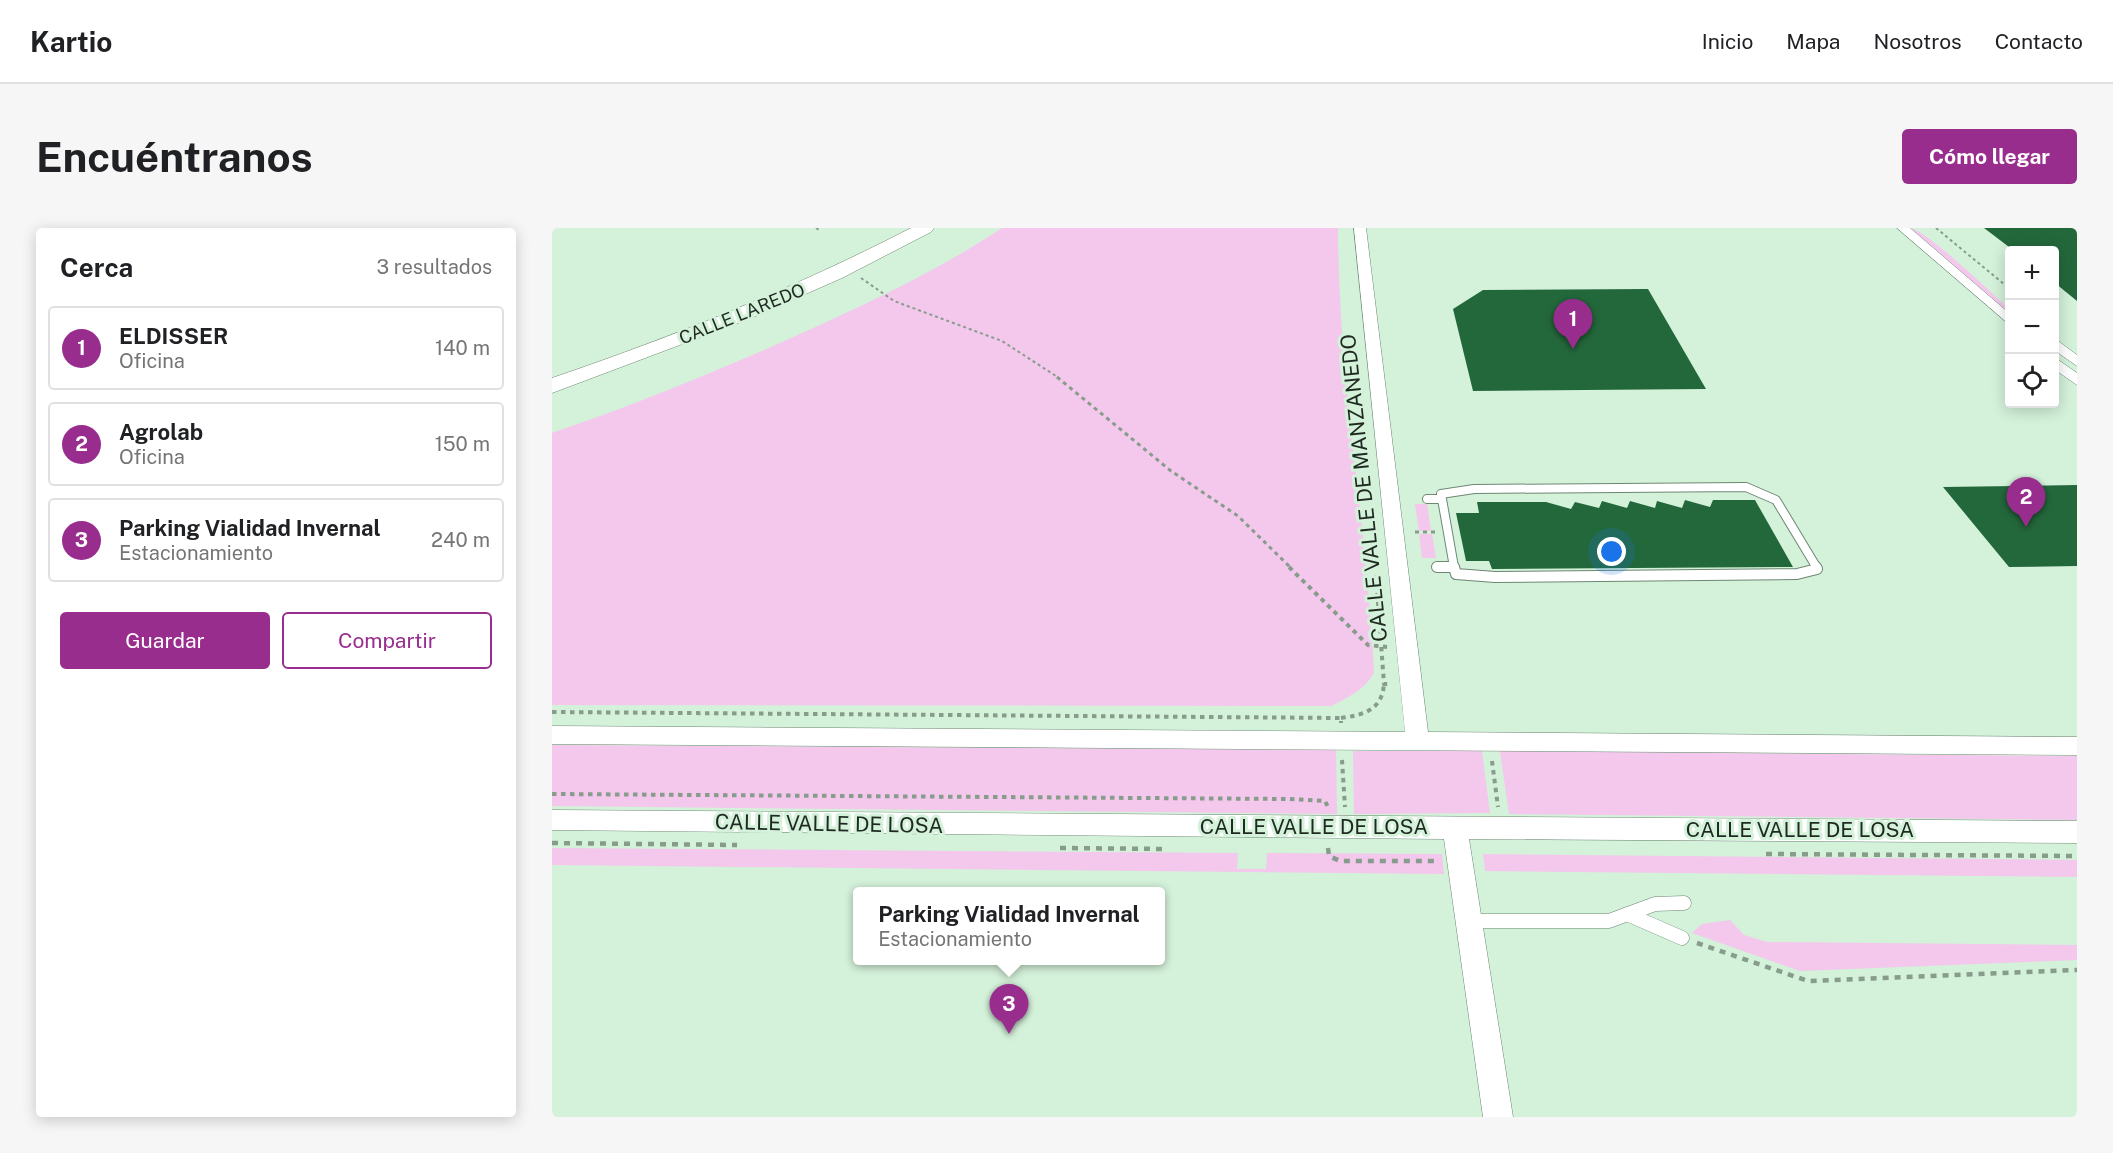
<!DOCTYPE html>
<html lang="es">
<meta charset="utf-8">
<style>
body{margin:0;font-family:"Public Sans",sans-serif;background:#f6f6f6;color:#202124}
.controls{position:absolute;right:18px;top:18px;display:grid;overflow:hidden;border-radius:6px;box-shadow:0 3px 15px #0003}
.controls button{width:54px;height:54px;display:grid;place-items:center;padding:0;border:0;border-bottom:2px solid #e0e0e0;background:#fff;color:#202124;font:30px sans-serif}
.you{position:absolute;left:1060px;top:324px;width:21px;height:21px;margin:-15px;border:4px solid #fff;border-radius:50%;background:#1a73e8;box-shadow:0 0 0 9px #1a73e833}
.badge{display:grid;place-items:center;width:39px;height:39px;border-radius:50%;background:#992d8e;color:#fff;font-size:20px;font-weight:700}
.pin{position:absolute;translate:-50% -50px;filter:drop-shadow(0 2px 3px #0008)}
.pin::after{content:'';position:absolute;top:32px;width:21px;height:18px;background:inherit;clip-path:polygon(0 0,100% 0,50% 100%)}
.popup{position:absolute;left:301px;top:659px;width:312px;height:78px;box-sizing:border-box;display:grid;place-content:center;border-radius:6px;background:#fff;filter:drop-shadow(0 2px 4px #0005);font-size:20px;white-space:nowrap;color:#757577}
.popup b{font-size:22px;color:#202124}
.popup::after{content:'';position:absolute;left:50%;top:100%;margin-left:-12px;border:12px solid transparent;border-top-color:#fff}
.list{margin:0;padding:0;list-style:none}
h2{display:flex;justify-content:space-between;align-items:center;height:78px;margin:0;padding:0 24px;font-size:26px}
h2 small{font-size:20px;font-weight:400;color:#757577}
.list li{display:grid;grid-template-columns:39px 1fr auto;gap:18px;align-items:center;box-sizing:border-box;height:84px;margin:0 12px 12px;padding:0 12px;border:2px solid #e0e0e0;border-radius:6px}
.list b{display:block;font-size:22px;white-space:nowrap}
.list p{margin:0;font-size:20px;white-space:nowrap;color:#757577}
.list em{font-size:20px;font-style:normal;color:#757577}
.actions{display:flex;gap:12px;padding:18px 24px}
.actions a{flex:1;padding:14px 0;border:2px solid #992d8e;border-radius:6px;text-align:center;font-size:21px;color:#992d8e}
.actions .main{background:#992d8e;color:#fff}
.icon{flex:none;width:33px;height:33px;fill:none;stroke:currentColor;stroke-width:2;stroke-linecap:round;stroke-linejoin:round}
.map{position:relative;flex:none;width:1525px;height:889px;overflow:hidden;border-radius:6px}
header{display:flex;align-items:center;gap:36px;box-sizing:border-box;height:84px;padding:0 30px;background:#fff;border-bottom:2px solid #e0e0e0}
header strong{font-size:28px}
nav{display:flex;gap:33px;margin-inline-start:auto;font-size:21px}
.intro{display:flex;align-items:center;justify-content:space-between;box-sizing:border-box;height:144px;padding:0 36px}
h1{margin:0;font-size:42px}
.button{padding:15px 27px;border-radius:6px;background:#992d8e;color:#fff;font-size:21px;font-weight:700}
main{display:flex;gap:36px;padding:0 36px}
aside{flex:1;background:#fff;border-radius:6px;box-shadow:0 3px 15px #0003}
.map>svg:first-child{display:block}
.green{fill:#f4c7ec}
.building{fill:#23683b}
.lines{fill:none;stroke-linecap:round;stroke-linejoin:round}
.lane-far2-casing{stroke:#6d8773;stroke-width:10}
.lane-far1-casing{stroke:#6d8773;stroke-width:12}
.lane-casing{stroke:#6d8773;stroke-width:15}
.street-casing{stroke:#6d8773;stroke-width:1}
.primary-casing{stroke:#6d8773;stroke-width:1}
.path-far3{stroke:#879c8b;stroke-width:2;stroke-dasharray:3 3;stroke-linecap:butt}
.path-far2{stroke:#879c8b;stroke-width:3;stroke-dasharray:4 4;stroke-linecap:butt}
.path-far1{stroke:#879c8b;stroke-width:4;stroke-dasharray:4.5 4.5;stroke-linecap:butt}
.path{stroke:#879c8b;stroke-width:4.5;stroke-dasharray:6 6;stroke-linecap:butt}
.lane-far2{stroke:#fff;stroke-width:8}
.lane-far1{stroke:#fff;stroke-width:10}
.lane{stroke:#fff;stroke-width:14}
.street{fill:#fff;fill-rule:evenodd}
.primary{fill:#fff;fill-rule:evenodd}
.labels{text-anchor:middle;stroke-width:6;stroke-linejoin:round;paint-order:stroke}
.far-street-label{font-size:18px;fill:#1f2921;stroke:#d4f1da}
.street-label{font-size:21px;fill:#1f2921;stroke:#d4f1da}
</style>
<header>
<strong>Kartio</strong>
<nav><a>Inicio</a><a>Mapa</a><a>Nosotros</a><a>Contacto</a></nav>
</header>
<div class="intro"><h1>Encuéntranos</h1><a class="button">Cómo llegar</a></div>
<main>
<aside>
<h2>Cerca<small>3 resultados</small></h2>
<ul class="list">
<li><span class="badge">1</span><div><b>ELDISSER</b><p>Oficina</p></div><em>140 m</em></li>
<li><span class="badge">2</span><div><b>Agrolab</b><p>Oficina</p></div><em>150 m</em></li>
<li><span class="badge">3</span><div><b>Parking Vialidad Invernal</b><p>Estacionamiento</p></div><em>240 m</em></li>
</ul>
<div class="actions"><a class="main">Guardar</a><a>Compartir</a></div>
</aside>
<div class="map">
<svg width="1525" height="889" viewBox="0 0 1525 889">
<rect width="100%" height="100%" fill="#d4f1da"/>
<!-- green -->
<path class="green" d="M450,0H786C786,149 815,296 822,445C812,462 797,469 779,478L0,477V205C88,175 173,140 257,102C323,72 390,40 450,0Z
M1358,0C1373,1 1442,67 1457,81V85Z
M863,276H875L879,303H867Z
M867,306H880L884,330H870Z
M0,517L784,522L785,586L0,578Z
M801,523H930L938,585L802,586Z
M948,523L1525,528V592L957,586Z
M0,620L686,625L685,641H714L715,625L890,626L892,646L0,637Z
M931,626L1525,632V649L933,643Z
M1178,692L1192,707L1215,714L1525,717V732L1248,743L1140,705L1150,696Z"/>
<!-- building -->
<path class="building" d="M1432,0H1525V73L1503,55V22H1461Z
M1096,61L1154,161L921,163L901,81L931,62Z
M1525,257V338L1457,339L1391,259Z
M1133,272L1158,279L1161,272H1203L1241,339L940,341L937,333H914L904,285H927L925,274H994L1019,281L1023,274L1047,280L1050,273L1075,280L1078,273L1103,280L1105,273L1130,280Z"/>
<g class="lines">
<!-- lane-far2 casing -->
<g class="lane-far2-casing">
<path id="lane-far2" d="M875,271H890L902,339H885
M890,271L889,266L922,261L1194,259L1224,272L1265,340"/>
</g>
<!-- lane-far1 casing -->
<g class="lane-far1-casing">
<path id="lane-far1" d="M885,339H902
M902,339L904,346L943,349L1245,346L1265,341L1264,339"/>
</g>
<!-- lane casing -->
<g class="lane-casing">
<path id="lane" d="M1075,686L1130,710
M916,693H1057L1103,676L1132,675"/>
</g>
<!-- street casing -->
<g class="street-casing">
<path id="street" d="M802,0H814L876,504L1525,509V527L0,516V498L853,504Z
M1345,0H1358L1458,86V97Z
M1502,110L1525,127V138L1502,122Z
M1502,129L1525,145V157L1502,141Z
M0,582L1525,593V615L917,611L961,889H931L892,611L0,602Z"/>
</g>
<!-- primary casing -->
<g class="primary-casing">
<path id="primary" d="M359,0H382L379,4L290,50L197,91L0,165V150C123,108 243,60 359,0Z"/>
</g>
<!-- path-far3 -->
<path class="path-far3" d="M264,0L269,3
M1384,0L1458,61
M309,50L342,73L450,113L507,150"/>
<!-- path-far2 -->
<path class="path-far2" d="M505,149L619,243L686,288L739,340
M863,304H883"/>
<!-- path-far1 -->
<path class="path-far1" d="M737,339L816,417L835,419
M824,347L832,456H838
M0,484L789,490V495
M789,490C812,487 830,482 832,456
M790,532L793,579
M940,533L946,579
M0,566L737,571L773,573L776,579"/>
<!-- path -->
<path class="path" d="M0,615L185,617
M508,620L614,621
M776,620L777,628L788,633H886
M1214,626L1525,628
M1145,715L1256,753L1525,742"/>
<!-- lane-far2 -->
<use href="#lane-far2" class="lane-far2"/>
<!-- lane-far1 -->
<use href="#lane-far1" class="lane-far1"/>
<!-- lane -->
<use href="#lane" class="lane"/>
<!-- street -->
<use href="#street" class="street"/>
<!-- primary -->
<use href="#primary" class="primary"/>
</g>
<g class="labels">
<!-- far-street labels -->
<g class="far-street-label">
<text transform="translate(190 86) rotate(-22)" y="6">CALLE LAREDO</text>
</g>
<!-- street labels -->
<g class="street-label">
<text transform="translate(812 260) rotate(-96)" y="7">CALLE VALLE DE MANZANEDO</text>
<text transform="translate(277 596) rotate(1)" y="7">CALLE VALLE DE LOSA</text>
<text x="762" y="606">CALLE VALLE DE LOSA</text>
<text x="1248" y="609">CALLE VALLE DE LOSA</text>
</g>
</g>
</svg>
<div class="controls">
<button>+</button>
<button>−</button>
<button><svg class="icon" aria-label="locate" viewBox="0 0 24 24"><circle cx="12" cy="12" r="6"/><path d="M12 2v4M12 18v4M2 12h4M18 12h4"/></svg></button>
</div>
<div class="you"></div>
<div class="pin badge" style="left:1021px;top:121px">1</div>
<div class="pin badge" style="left:1474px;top:299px">2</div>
<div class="pin badge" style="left:457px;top:806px">3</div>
<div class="popup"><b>Parking Vialidad Invernal</b>Estacionamiento</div>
</div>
</main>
